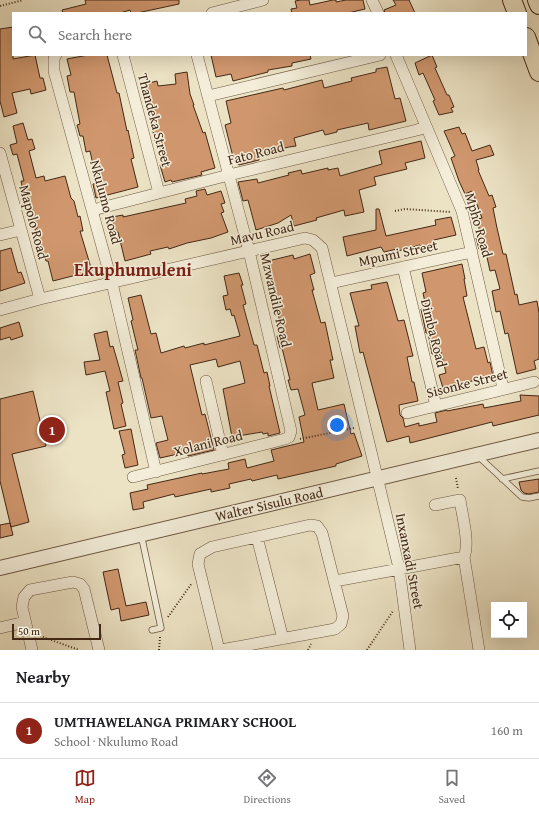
<!DOCTYPE html>
<meta charset="utf-8">
<style>
:root{--surface:#fff;--page:#f6f6f6;--text:#202124;--muted:#757577;--line:#e0e0e0;--accent:#8f2418}
body{margin:0;font-family:"Gentium Book Plus",serif;background:var(--page);color:var(--text)}
.controls{position:absolute;right:12px;bottom:12px;display:grid;overflow:hidden;border-radius:0px;box-shadow:0 4px 16px #0002}
.controls button{width:36px;height:36px;display:grid;place-items:center;padding:0;border:0;border-bottom:1px solid var(--line);background:var(--surface);color:var(--text);font:20px sans-serif}
.scale{position:absolute;left:12px;bottom:10px;width:89px;box-sizing:border-box;padding-left:4px;border:2px solid #432816;border-top:0;font-size:11px;line-height:14px;white-space:nowrap;color:#432816;-webkit-text-stroke:3px #f3edd9;paint-order:stroke}
.you{position:absolute;left:337px;top:425px;width:14px;height:14px;margin:-10px;border:3px solid #fff;border-radius:50%;background:#1a73e8;box-shadow:0 0 0 6px #1a73e833}
.badge{display:grid;place-items:center;width:26px;height:26px;border-radius:50%;background:var(--accent);color:#fff;font-size:13px;font-weight:700}
.pin{position:absolute;translate:-50% -50%;border:2px solid #fff;box-shadow:0 1px 4px #0006}
.list{margin:0;padding:0;list-style:none}
h2{display:flex;justify-content:space-between;align-items:center;height:52px;margin:0;padding:0 16px;font-size:17px}
h2 small{font-size:13px;font-weight:400;color:var(--muted)}
.list li{display:grid;grid-template-columns:26px 1fr auto;gap:12px;align-items:center;box-sizing:border-box;height:56px;padding:0 16px;border-top:1px solid var(--line)}
.list b{display:block;font-size:15px;white-space:nowrap}
.list p{margin:0;font-size:13px;white-space:nowrap;color:var(--muted)}
.list em{font-size:13px;font-style:normal;color:var(--muted)}
.icon{flex:none;width:22px;height:22px;fill:none;stroke:currentColor;stroke-width:2;stroke-linecap:round;stroke-linejoin:round}
.map{position:relative;flex:none;width:539px;height:650px;overflow:hidden}
.search{position:absolute;background:var(--surface);box-shadow:0 4px 16px #0002;left:12px;right:12px;top:12px;height:44px;display:flex;align-items:center;gap:10px;box-sizing:border-box;padding:0 14px;border-radius:0px;color:var(--muted);font-size:15px}
.sheet{height:108px;background:var(--surface)}
nav{display:flex;justify-content:space-around;align-items:center;box-sizing:border-box;height:56px;border-top:1px solid var(--line);background:var(--surface);font-size:11px;color:var(--muted)}
nav a{display:grid;justify-items:center;gap:2px}
nav .on{color:var(--accent)}
.map>svg:first-child{display:block}
.building{fill:#d0976e;stroke:#432816}
.lines{fill:none;stroke-linecap:round;stroke-linejoin:round}
.service-casing{stroke:#6d5742;stroke-width:7}
.minor-casing{stroke:#6d5742;stroke-width:12}
.tertiary-casing{stroke:#6d5742;stroke-width:16}
.primary-casing{stroke:#432816;stroke-width:20}
.path{stroke:#432816;stroke-width:2;stroke-dasharray:1 2;stroke-linecap:butt}
.service{stroke:#f3edd9;stroke-width:5.5}
.minor{stroke:#f3edd9;stroke-width:11}
.tertiary{stroke:#f3edd9;stroke-width:14}
.primary{stroke:#ece3c5;stroke-width:18}
.labels{text-anchor:middle;dominant-baseline:central;stroke-width:3;stroke-linejoin:round;paint-order:stroke}
.street-label{font-size:14px;fill:#432816;stroke:#f3edd9}
.district-label{font-size:18px;font-weight:bold;fill:#7a1f14;stroke:#f3edd9}
</style>
<div class="map">
<svg width="539" height="650" viewBox="0 0 539 650">
<rect width="100%" height="100%" fill="#ece3c5"/>
<filter id="stains"><feTurbulence type="fractalNoise" baseFrequency=".005" numOctaves="4"/><feColorMatrix values="0 0 0 0 .2 0 0 0 0 .09 0 0 0 0 .02 0 0 0 .5 -.17"/></filter>
<radialGradient id="worn" r=".72"><stop offset=".6" stop-color="#630" stop-opacity="0"/><stop offset="1" stop-color="#630" stop-opacity=".3"/></radialGradient>
<!-- building -->
<path class="building" d="M85 0H179V4L137 13H131L130 10 120 13H63L62 10 86 4Z
M301 0H309L310 5 333 0H336V2L346 0H363L365 9 348 13H292L291 9 297 8 295 1Z
M393 0H409L415 13H385L384 10 396 5Z
M13 27V59L35 55 40 78H43L46 90 31 94 30 89 12 93 17 113 4 117 0 101V29Z
M88 55H107L117 93H119L127 131 128 130 134 158 131 159 138 187 96 198 93 184 97 183 90 151 86 152 83 136H80L77 125 80 124 74 92H70L67 76 71 75 67 59Z
M211 55H310L311 59 292 63V66L268 70V72L233 81 231 74 216 77Z
M432 55 437 67 435 68 447 95H449L454 107 451 108 453 112 439 115 433 101 435 100 423 73 419 75 415 63Z
M387 67 395 99 400 98 406 121 369 130 368 123 337 130V132L325 135 323 130 294 138 296 146 289 147 258 155 259 160 239 165 234 161 225 125 231 123 226 101 283 88 284 90 322 80 324 88 352 81 351 78 376 72V69Z
M187 72 190 94 194 105H193L203 133 205 132 215 168 201 172 202 175 172 182 171 180 165 182 160 165 164 164 158 140 155 141 152 127 156 126 149 95H147L145 84 157 81 158 86 176 84 175 74Z
M23 123 28 140 32 139 35 149 29 151 36 178 44 176 45 181 65 176 71 198 74 201 78 217 80 216 83 231H80L92 271 53 281 48 261H46L40 240 38 241 35 229 37 228 29 200 25 201 21 181H24L17 154 13 155 10 145 17 143 13 126Z
M459 127 462 134 465 133 472 151 490 145 494 155 476 160 479 170H478L489 196 492 195 496 207 493 208 497 228 503 254H506L515 295 517 294 519 305 537 301 539 313V359L534 361 536 369 517 374 508 333 505 334 500 311 496 312 492 291 500 289 495 270 490 271 485 248 479 249 476 238 481 237 477 219 482 218 472 191 465 194 459 181 451 158 455 156 444 131Z
M421 141 425 158 405 163 407 169 374 177 376 185 359 190 364 212 345 216 344 210 316 218 317 220 294 226 291 215 278 223 256 230 248 200 243 201 238 182 257 179 258 183 289 175 288 173 301 170 302 174 328 168V170L338 168 340 176 382 164 379 151Z
M205 189 207 195 221 191 225 203 221 204 224 212 221 213 228 232 211 238 187 243 169 249 168 247 150 251 151 254 125 261 118 232 115 233 112 217 123 215V217L186 203 185 199 197 196 196 191Z
M376 209H379L386 236 436 225 435 220 451 217 456 235 434 240 436 248 421 252 420 245 398 251 397 249 384 252 381 247 347 256 343 237 376 230Z
M11 248 18 273 21 272 25 283 0 291V251Z
M310 254 315 273 310 275 314 290H312L321 323 325 322 333 360H330L334 378 312 383 318 410 344 404 351 434 354 433 362 456 336 464V466L278 479 277 475 252 481 251 479 229 484 230 488 211 492V489L175 497 174 494 143 502 144 508 133 510 130 493 148 489 147 485 202 473V474L229 469 228 463 245 459 247 468 274 461 271 450 304 442 299 417 305 415 298 389 291 390 288 380H290L282 348H280L277 336 283 334 278 314H280L275 295 272 296 269 284 274 283 268 261 293 255 294 259Z
M462 264 465 279H464L467 296 463 297 476 349 484 347 488 363 490 362 493 376 443 388 439 375 446 373 441 352 432 354 428 333H426L421 309 426 307 423 293 426 292 422 273Z
M239 273 243 285H241L246 304 243 305 254 345H257L264 373 267 372 270 386H269L280 433 268 436V433L263 434 262 432 232 437 223 389 245 383 240 361 218 367 216 359 190 365 202 415 205 414 214 450 188 456 187 452 160 458 156 443 168 440 162 416 151 418 142 378H141L135 350H138L131 321 133 320 128 298 141 295 151 334 156 333 161 353 184 346 185 348 204 343V345L240 336 234 315 232 316 230 309 226 310 223 296 228 295 224 276Z
M387 282 398 321 404 320 413 356 407 357 412 382H414L418 401 399 405 400 415 403 418 405 427 419 423V426L437 422 435 413 447 410V411L483 404 484 408 521 401 520 395 539 396V415L493 426 492 422 410 443 409 436 387 442 363 352 360 353 355 326H359L350 293 372 289 371 285Z
M19 322 23 336 11 340 10 337 0 340V328Z
M107 331 110 347 113 346 123 381 118 382 123 403 121 404 126 426 114 429 106 392 110 391 105 371 86 375 84 362 100 360 94 334Z
M33 391 46 446 12 454 29 522 11 527 0 481V399Z
M131 429 138 465 125 468 122 455 125 454 119 431Z
M539 479V492L529 494 524 493 521 490 519 482Z
M10 523 13 535 0 538V525Z
M118 569 126 606 146 602 149 615 121 621 119 608 111 610 103 572Z"/>
<g class="lines">
<!-- service casing -->
<g class="service-casing">
<path id="service" d="M478 456 522 497 529 498 539 496
M502 479 539 471
M141 534 161 628 152 630"/>
</g>
<!-- minor casing -->
<g class="minor-casing">
<path id="minor" d="M372 0 378 13
M212 13 263 0
M56 55 54 58V71L112 283 156 472
M123 55 159 193
M396 55 462 211 503 388
M208 96 380 55
M0 153 40 299
M93 210 229 175 417 130 426 127
M0 235 21 230
M403 267 436 406
M331 283 472 252
M0 310 40 299 305 238 313 240 322 248 399 568 410 650
M206 381 223 455
M407 413 534 382
M133 477 285 439 289 437 291 431 249 251 197 55
M435 505 460 500C462 515 470 543 464 557L479 650
M257 537 283 639
M335 581 464 557
M0 628 25 622
M32 650 22 607 24 597 30 590 73 582 80 584 84 589 99 650
M219 650 198 564 200 554 212 547 310 525 317 526 322 533 343 616 341 624 335 629 221 650"/>
</g>
<!-- tertiary casing -->
<g class="tertiary-casing">
<path id="tertiary" d="M0 568 539 440"/>
</g>
<!-- primary casing -->
<g class="primary-casing">
<path id="primary" d="M512 0 517 13
M537 0 539 5
M526 37 539 72"/>
</g>
<!-- path -->
<path class="path" d="M0 6 23 0
M395 211 405 209 451 212
M300 439 354 428
M456 478 458 489
M168 617 192 583
M40 636 79 650
M159 650 160 637
M308 650 311 644
M367 650 393 611"/>
<!-- service -->
<use href="#service" class="service"/>
<!-- minor -->
<use href="#minor" class="minor"/>
<!-- tertiary -->
<use href="#tertiary" class="tertiary"/>
<!-- primary -->
<use href="#primary" class="primary"/>
</g>
<g class="labels">
<!-- street labels -->
<g class="street-label">
<text transform="translate(155 120) rotate(75)">Thandeka Street</text>
<text transform="translate(256 153) rotate(-14)">Fato Road</text>
<text transform="translate(106 202) rotate(75)">Nkulumo Road</text>
<text transform="translate(34 222) rotate(75)">Mapolo Road</text>
<text transform="translate(479 225) rotate(74)">Mpho Road</text>
<text transform="translate(262 233) rotate(-13)">Mavu Road</text>
<text transform="translate(398 253) rotate(-12)">Mpumi Street</text>
<text transform="translate(276 300) rotate(77)">Mzwandile Road</text>
<text transform="translate(434 333) rotate(76)">Dimba Road</text>
<text transform="translate(467 383) rotate(-14)">Sisonke Street</text>
<text transform="translate(208 443) rotate(-14)">Xolani Road</text>
<text transform="translate(269 504) rotate(-13)">Walter Sisulu Road</text>
<text transform="translate(410 561) rotate(79)">Inxanxadi Street</text>
</g>
<!-- district labels -->
<g class="district-label">
<text x="133" y="269">Ekuphumuleni</text>
</g>
</g>
<rect width="100%" height="100%" filter="url(#stains)"/>
<rect width="100%" height="100%" fill="url(#worn)"/>
</svg>
<div class="controls">
<button><svg class="icon" aria-label="locate" viewBox="0 0 24 24"><circle cx="12" cy="12" r="6"/><path d="M12 2v4M12 18v4M2 12h4M18 12h4"/></svg></button>
</div>
<div class="scale">50 m</div>
<div class="you"></div>
<div class="pin badge" style="left:52px;top:430px">1</div>
<div class="search"><svg class="icon" aria-label="search" viewBox="0 0 24 24"><circle cx="10" cy="10" r="6"/><path d="M15 15l6 6"/></svg>Search here</div>
</div>
<section class="sheet">
<h2>Nearby<small></small></h2>
<ul class="list">
<li><span class="badge">1</span><div><b>UMTHAWELANGA PRIMARY SCHOOL</b><p>School · Nkulumo Road</p></div><em>160 m</em></li>
</ul>
</section>
<nav>
<a class="on"><svg class="icon" aria-label="map" viewBox="0 0 24 24"><path d="M3 6l6-2 6 2 6-2v14l-6 2-6-2-6 2zM9 4v14M15 6v14"/></svg>Map</a>
<a><svg class="icon" aria-label="directions" viewBox="0 0 24 24"><path d="M12 3l9 9-9 9-9-9zM9 14v-3h6M13 9l2 2-2 2"/></svg>Directions</a>
<a><svg class="icon" aria-label="saved" viewBox="0 0 24 24"><path d="M7 4h10v16l-5-4-5 4z"/></svg>Saved</a>
</nav>
